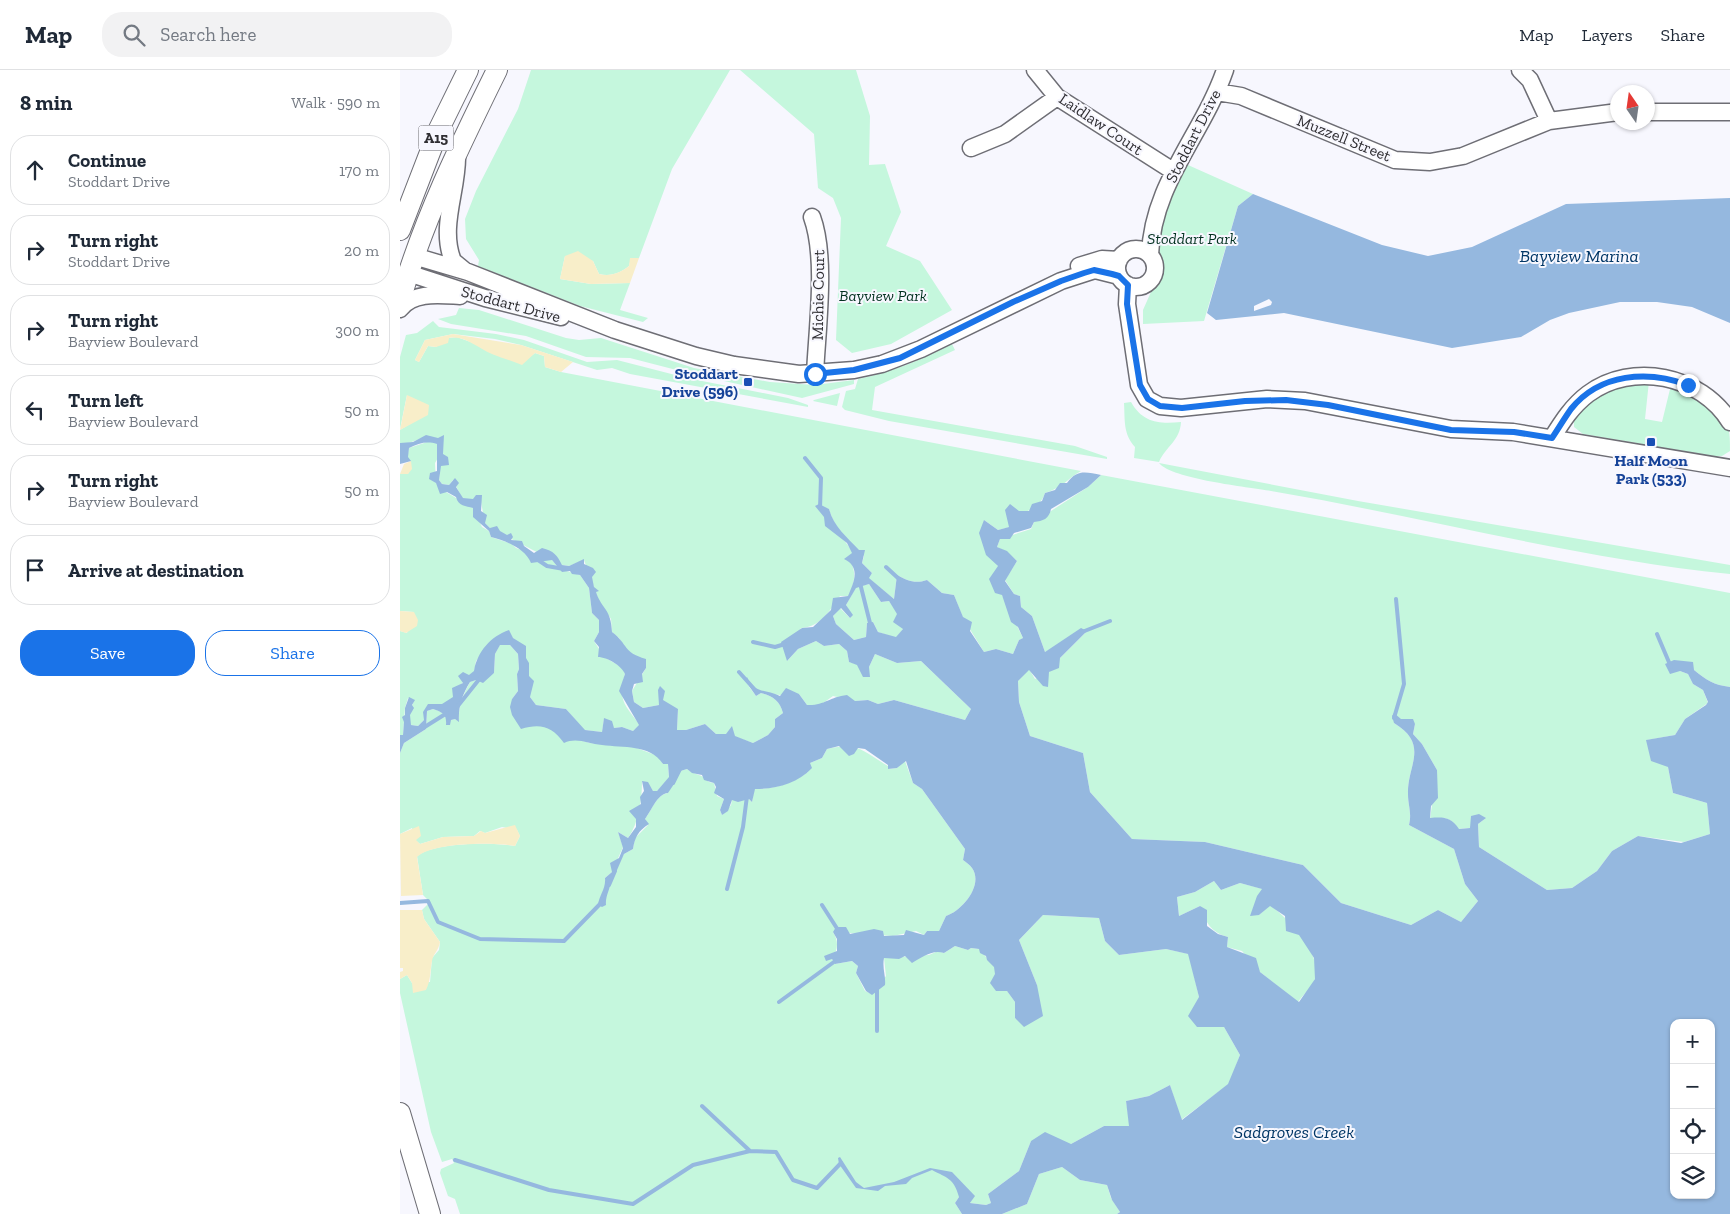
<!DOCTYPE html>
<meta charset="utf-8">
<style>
:root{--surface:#fff;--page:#f2f2f3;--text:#1f2937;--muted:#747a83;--line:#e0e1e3;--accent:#1a73e8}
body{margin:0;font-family:"Zilla Slab",serif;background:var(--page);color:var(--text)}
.controls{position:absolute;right:15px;bottom:15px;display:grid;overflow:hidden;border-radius:10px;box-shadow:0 1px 4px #0004}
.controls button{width:45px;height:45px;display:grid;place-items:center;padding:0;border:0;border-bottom:1px solid var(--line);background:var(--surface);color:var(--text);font:25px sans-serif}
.compass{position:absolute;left:1210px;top:15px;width:45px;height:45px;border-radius:50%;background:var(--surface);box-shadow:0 1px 4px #0004;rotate:347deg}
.stop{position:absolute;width:15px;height:15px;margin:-11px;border:4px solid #1a73e8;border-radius:50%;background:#fff}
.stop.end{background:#1a73e8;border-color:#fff;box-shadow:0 1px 5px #0008}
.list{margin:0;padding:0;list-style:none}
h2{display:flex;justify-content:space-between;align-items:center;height:65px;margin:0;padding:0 20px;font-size:21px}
h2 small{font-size:16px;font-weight:400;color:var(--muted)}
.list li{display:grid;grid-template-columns:32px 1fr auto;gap:15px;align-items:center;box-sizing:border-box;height:70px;margin:0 10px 10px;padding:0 10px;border:1px solid var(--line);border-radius:20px}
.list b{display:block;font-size:19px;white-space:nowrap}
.list p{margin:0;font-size:16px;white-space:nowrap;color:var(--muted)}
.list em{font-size:16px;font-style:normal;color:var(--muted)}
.actions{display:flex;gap:10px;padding:15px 20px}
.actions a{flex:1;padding:11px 0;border:1px solid var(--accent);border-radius:20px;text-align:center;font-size:18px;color:var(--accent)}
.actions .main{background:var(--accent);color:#fff}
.icon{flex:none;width:28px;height:28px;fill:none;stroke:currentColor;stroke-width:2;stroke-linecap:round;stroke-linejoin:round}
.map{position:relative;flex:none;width:1330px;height:1144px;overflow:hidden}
header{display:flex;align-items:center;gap:30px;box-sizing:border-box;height:70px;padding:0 25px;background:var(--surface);border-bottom:1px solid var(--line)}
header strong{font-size:24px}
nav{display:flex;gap:28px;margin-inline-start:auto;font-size:18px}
.search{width:350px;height:45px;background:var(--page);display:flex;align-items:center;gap:12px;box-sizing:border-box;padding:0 18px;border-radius:20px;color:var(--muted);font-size:19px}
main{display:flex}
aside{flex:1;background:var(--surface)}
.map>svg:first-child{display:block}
.green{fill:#c5f7dd}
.sand{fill:#f8eec9}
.water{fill:#95b8df;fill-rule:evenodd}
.pier{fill:#f7f7fe}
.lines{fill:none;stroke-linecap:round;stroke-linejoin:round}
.stream{stroke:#95b8df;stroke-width:4}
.minor-casing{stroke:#6e6e75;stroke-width:19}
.major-casing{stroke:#6e6e75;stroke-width:22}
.minor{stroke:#fff;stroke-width:16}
.major{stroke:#fff;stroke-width:20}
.route{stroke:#1a73e8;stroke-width:6}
.transit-dot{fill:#1a4fb4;stroke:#f7f7fe;stroke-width:2}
.labels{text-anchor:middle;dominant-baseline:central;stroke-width:4;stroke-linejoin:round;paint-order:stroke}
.shield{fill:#f7f7fe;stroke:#6b6a6f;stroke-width:1}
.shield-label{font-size:15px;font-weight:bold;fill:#2f2e32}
.street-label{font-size:16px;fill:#2f2e32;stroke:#f7f7fe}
.park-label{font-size:16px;font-style:italic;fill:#033220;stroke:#f7f7fe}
.transit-label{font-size:16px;font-weight:bold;fill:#164399;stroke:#f7f7fe;text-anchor:end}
.water-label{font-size:18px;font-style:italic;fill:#013666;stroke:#f7f7fe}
</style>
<header>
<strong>Map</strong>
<div class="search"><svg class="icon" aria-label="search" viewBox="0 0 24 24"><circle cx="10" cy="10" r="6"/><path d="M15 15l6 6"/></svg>Search here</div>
<nav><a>Map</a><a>Layers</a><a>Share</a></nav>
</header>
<main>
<aside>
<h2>8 min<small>Walk · 590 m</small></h2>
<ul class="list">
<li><svg class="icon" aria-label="ahead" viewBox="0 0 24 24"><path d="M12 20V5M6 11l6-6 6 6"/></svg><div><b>Continue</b><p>Stoddart Drive</p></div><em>170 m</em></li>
<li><svg class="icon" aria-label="right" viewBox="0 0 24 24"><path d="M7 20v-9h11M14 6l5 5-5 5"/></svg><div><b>Turn right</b><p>Stoddart Drive</p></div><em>20 m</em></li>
<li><svg class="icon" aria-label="right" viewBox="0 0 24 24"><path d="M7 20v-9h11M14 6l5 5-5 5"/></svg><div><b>Turn right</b><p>Bayview Boulevard</p></div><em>300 m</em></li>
<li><svg class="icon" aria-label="left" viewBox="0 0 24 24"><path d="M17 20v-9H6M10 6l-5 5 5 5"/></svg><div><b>Turn left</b><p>Bayview Boulevard</p></div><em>50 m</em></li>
<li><svg class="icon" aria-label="right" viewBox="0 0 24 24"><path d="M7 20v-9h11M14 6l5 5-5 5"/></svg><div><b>Turn right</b><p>Bayview Boulevard</p></div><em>50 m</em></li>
<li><svg class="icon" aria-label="arrive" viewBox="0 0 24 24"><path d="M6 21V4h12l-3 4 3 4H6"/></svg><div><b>Arrive at destination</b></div></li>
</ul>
<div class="actions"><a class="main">Save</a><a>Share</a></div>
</aside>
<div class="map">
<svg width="1330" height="1144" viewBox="0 0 1330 1144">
<rect width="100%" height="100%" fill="#f7f7fe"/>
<!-- green -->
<path class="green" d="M131 0H330L272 99 239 188H231L229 196C220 203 211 207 199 204L193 191 165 186 160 209 191 214 230 213 220 240 248 248 243 252 180 236 78 196 79 190 66 169 65 149 76 121 118 39Z
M340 0H456L470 46 469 95 485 94 501 142 486 176 520 191 552 240 491 274 452 283 436 270 441 148 433 128 418 118 414 64Z
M788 95 853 124 838 136 804 251 743 254V240L751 222 760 210 763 199 755 165 772 120Z
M59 238 79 240 166 268 179 270 201 268 294 298 370 312 415 315 454 310V314L402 328 292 304 230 288 186 287 126 266 51 254 38 249 56 245Z
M33 251 39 257 96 264 124 270 187 292 217 290 287 308 388 328 408 335V337L230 304 212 298 197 300 121 275 95 269 53 264 25 270 15 290 19 292 28 276 36 277 48 268 57 267 76 274 93 284 126 290 135 283 144 286 145 297 161 302 681 401C667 409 662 418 645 423 640 439 623 443 608 448L610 457 598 460 584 450 594 490 598 496 602 525 623 568 619 570 613 584 596 579 584 582 563 548 554 525 542 523 527 510C515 514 508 511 497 505L494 529 468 508 472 503 462 493 464 486C450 472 434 459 429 439L416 436C427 450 444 468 453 483L449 486C456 504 456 507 449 526H440C430 541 420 557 401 558L387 591 398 579 416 571 424 576 439 574 447 581 449 592 469 597 475 584 497 593 521 591 571 639 565 650 494 630 478 634 468 630 455 631 433 626 419 636 407 635 399 624C385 625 355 628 349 612L348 615 356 626 361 623C373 626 380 631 383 643L375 649V657L368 665 353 673 327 664H316L305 654 286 660H277L278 639 259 635 243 638 234 632 232 621 246 598 227 582 219 568 212 562 211 549 199 531 184 490 169 496 162 495 90 458 85 453 81 432 62 428 53 410 49 415 42 414 39 410 42 370C19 361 17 376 0 373V360L13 352 7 325 0 359V287L6 265 17 263Z
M552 274 555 280 475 317 472 340 675 376 707 387V389L489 351 445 340 442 337 446 321 455 319 458 309C492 302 521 290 552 274Z
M1249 311 1245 349 1262 352 1271 315C1291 324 1321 339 1329 362 1330 367 1330 375 1330 381L1322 386H1314L1183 364 1174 357V344L1209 318Z
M440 323 437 336 413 331 414 330Z
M731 332C743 353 759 354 781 352 780 371 766 376 759 392L734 388 735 377C723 364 725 350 724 333Z
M30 371 38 374 39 386 35 393 36 413 46 422 73 438 82 457 89 461 91 467 112 474 116 478 152 490 160 499 180 505 189 518 192 543 199 550V562L194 571 204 587 223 598 225 604C217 630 225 635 240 655L233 661 222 657 214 658 204 649 202 662 184 660 166 639 136 635 130 627 128 598 113 568 84 580 76 591 74 602 58 617 55 627 42 635H28L24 650 18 656 10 655 9 645 14 630 8 628 5 638 3 665H0V561L7 563 14 542 0 541V404H8L11 392 7 388 9 378Z
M759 393 958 431 1330 495V504C1175 488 1024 447 871 421 848 417 772 409 759 393Z
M701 405 1330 523V617C1314 615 1306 610 1294 600L1280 601 1288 604 1293 614 1303 620 1308 633 1285 649 1275 665 1247 670 1268 697 1273 723 1307 733 1310 764 1284 772 1238 766 1212 781 1197 801 1172 818 1147 820 1079 777 1078 754 1086 748 1070 758 1058 759C1051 747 1044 747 1030 749L1037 700 1022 674 1013 664 1015 654C1007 649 1002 649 994 653 1030 675 1007 695 1008 724 1008 736 1012 742 1009 755L1054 779 1065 814 1078 831 1061 852 1038 840 1011 855 941 833 903 795 805 772 732 769 690 722 683 683 630 666 619 632 618 611 629 599 635 609 649 602 660 588 687 561 645 582 632 546 621 537 620 526 614 524 605 510 617 491 607 482 597 477 600 469 631 459 634 452 688 417Z
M469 514 481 532 489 531 498 544 503 559 496 568 478 562 473 552 467 553 466 567 454 570 436 554 433 546 440 538 450 548 452 545 446 535 456 517Z
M100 574 110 575 118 584 119 599 117 604 118 621 112 629 134 655H145L158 664 190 673 234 677 258 686 263 694H268L269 708 257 721H253L247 712H242C242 728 239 753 228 768L218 762 223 777 212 802 205 808 206 815 202 824 206 835C204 818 216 798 224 784L233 779 235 768 248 755 245 749C252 740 256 725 268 723L276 702 287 699C294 705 301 703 309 712L314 713 317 726 324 729 320 740 322 745 331 735 332 730 349 729 352 732 354 719C375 719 391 714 408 702L410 693 422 688 427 679C459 671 463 682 488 696V699L497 698 505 691 513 713 522 719 565 779 563 790C566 792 570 795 572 798 584 815 562 841 546 846L539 861H527L524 865 516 861 493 866 433 862C439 872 438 879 432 889L435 894 452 891 458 896 456 903 465 921 472 924 486 906 484 888 529 885 538 881 544 883 555 876 568 880 571 878 579 879 595 897V904L615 932V948L619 951 637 915 619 870 643 845 699 848 705 871 719 885 766 879 789 884 799 927 797 957H824L840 985 829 1014 781 1050 770 1015 749 1026 726 1031 730 1056H704L671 1074 631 1071 619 1101 588 1124 591 1133 586 1135 570 1133 574 1126 559 1127 555 1133 562 1144H60L55 1129 48 1126 40 1103 41 1099 54 1093 52 1089 42 1092 31 1062 0 923V909L7 905 12 913 30 912 32 888 39 880 40 872 24 849 22 840 30 832 23 825 17 786C34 772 94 772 115 776L120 766 117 760 102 757 85 763 80 761 74 766 43 767 20 774 15 770 12 758 0 764V683L4 673 26 659 27 641 33 639C43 642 46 644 47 655L50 650 55 649 59 651C58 636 63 625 70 612L94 603 95 584Z
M814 811 821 820 840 813 863 819 859 845 870 835C888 848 924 886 915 909 912 917 903 925 898 932L860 902 842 881 827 877 828 867C810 862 806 852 800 836L779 846 777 827 795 822Z
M662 1097 680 1110 707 1115 711 1128 720 1142 717 1144H602L627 1134 639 1104Z"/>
<!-- sand -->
<path class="sand" d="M178 181 193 191 199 204C210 207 220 203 229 196L230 188H239L230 213 191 214 160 209 165 186Z
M53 264 121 275 173 292 161 302 145 297 144 286 135 283 122 295C112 291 102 288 92 284 77 278 65 265 49 268L48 273 36 277 28 276 19 292 15 290 25 270Z
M7 325 29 335 28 345 0 360Z
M11 391 12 399 8 404H0L4 394Z
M0 541 14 542 18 550 17 556 6 563 0 561Z
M115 755 120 766 115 776C94 772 33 772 17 787L23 825 1 826 0 764 19 756 21 766 16 770 20 774 43 767 74 766 81 761 85 763Z
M0 840H22L24 849 40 872C39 880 33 884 32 891 30 901 31 910 26 920L13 923 12 913 7 905 0 909V902L3 901V898H0Z"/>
<!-- water -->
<path class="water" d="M853 124 982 175 1028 186 1072 177 1166 134 1330 128V253L1292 237 1257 232H1220L1169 243 1150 250 1121 267 1052 278 884 243 816 250 807 243 838 136Z
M26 365 38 368 44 365 43 384 48 387 49 395 41 396 39 410 42 414 49 415 55 408 59 413 56 417 63 428 73 429 76 425H82L81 441 87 445 85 453 90 458 97 456 100 461 107 465 111 463 113 467 111 470 122 471 124 476 134 483 142 478C154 481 157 485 162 495L169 496 184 489V494L193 498 196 502 192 507 194 517 199 521 196 522C202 540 211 538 212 562 229 575 222 582 246 589V598L242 604 243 612 234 614 232 621 234 632 243 638 259 635 258 620 260 616 265 621 263 630 278 639 277 660H286L305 654 316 664H326L332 656 335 666 353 673 368 665 375 657V649L383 643C380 631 373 626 361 623L356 626 345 610 347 607C354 624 366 619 380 626L386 618 399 624 407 635C424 636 429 627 447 625L455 631 468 630 478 634 494 630 565 650 571 639 521 591 497 593 475 584 469 597 470 607H463L457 595 449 592 447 581 439 574 424 576 416 571 398 579 387 591 381 572 402 558 413 557 431 540 433 528 448 526C454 512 461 497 444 489L452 483 447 473 425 456 424 447 415 436 419 434 429 439C434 457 447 467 459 480H465L462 493 472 503 469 508 494 529 497 505C508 511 515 514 527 510L542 523 554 525 563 547 572 552 570 561 584 582 596 579 613 584 619 570 623 568 618 557 611 552 602 525 595 523 589 509 598 496 586 485 579 463 584 450 598 460 609 457 605 440 610 434 619 441H629L632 434 642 431 645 423 655 420 660 413H667C677 399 686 402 701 405L688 417 651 439C649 449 643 451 634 452L631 458 614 463 610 469H600L597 477 607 481 617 491 605 511 614 524 620 526 621 537 632 546 645 582 681 558 687 561 660 588 659 598 649 602 648 617 643 616 629 600 618 611 619 632 630 666 683 683 690 722 732 769 805 772 903 795 941 833 1011 855 1038 840 1061 852 1078 831 1065 814 1054 779 1009 755C1012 742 1008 736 1008 724 1007 695 1030 675 994 653L992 646 994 643 1001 649H1013L1015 654 1013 664 1022 674 1037 700 1038 728 1031 736 1030 748C1044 747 1051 747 1059 759L1070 758 1071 746 1079 744 1086 748 1078 754 1079 777 1147 820 1172 818 1197 801 1212 781 1238 766 1281 773 1310 764 1307 733 1273 723 1268 697 1251 691 1246 670 1275 665 1285 649 1306 635 1308 632 1303 620 1293 614 1288 604 1280 601 1270 604 1265 594 1274 590 1293 592 1294 600C1306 610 1314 615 1330 617V1144H717L720 1142 712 1130 707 1115 680 1110 662 1097 639 1104 627 1134 602 1144H562L555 1133 559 1127C554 1108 547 1108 532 1100L512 1108 506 1114 485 1116 478 1121 456 1118 439 1094 438 1088 440 1087 456 1112 464 1118 494 1112 530 1098 552 1102 575 1126 570 1133 586 1135 591 1133 588 1124 619 1101 631 1071 645 1062 671 1074 704 1056H729L726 1031 749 1026 770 1015 782 1050 828 1014 840 985 824 957H797L788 946 799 927 788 884 766 879 719 885 705 871 699 848 643 845 619 870 637 915 643 946 624 957 615 948V932L607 921H596L590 913 595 904 594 897 587 890 586 886 580 883 579 879 571 878 568 880 555 876 544 883C532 879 521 888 512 893L505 886 499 889 484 888C482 898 486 906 485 915L472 925 466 921 456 903 458 896 452 891 435 894 432 889 426 891 424 886 437 881V869L433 862 436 857H446L450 864 474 859 483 861 484 866 504 865 506 860 524 865 527 861H539L546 846C562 841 584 815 572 798 570 795 566 792 563 790L565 779 522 719 513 713 506 691 497 698 488 699V695L465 679 458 678 454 684 449 686 439 676 427 679 422 688 410 693 412 698C397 714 376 719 355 719L352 732 349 729 338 732 332 730 328 741 322 745 320 740 324 729 314 723 316 717 314 713 304 710 302 705 292 703 287 699 277 702 276 711 268 723C257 724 252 740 245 749L249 754C238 761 235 767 233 779L224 784 217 800 210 809C212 817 205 825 206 835L202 837 198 835C199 825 206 819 205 808L212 802 210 793 219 788 223 778 218 762 228 768 236 757V749L229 741 241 734 240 727 244 721 242 711 248 712 253 721H257L269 707 268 694H263C250 674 223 678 202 675 188 674 177 667 164 673 152 656 140 653 121 659L112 645 110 637 112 629 118 621 117 604 119 599 118 584 110 575H100L95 584 94 603 83 613 76 610 70 612C62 625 58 637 59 652L55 649 51 650 50 655H46C47 644 42 642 33 639L27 641 26 659 4 673 0 683V665H3L4 652 2 647 5 645V638L9 627 15 630 12 635 14 638 10 645 11 655 18 656 24 650 23 642 28 634H42L53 627 52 618 63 613 58 606 63 602 69 605 74 601C77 582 91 566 109 560L113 568 126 576V588L129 593V606L134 611 130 627 136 635 166 639 185 660 202 662 204 648 212 651 214 658 222 657 233 661 239 655 219 621 225 604C222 596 207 587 198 587L199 577 194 571 199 562V550L192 543 189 518 180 505 172 504 170 501 162 502 152 490 131 493C125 478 106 471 91 467L89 461 73 447V438C66 436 58 436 56 427L47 422 40 424 36 413 29 409 30 403 37 401V374C27 371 19 373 9 378L8 387 11 391 0 394V373L13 372ZM469 514 481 532 489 531 497 544 493 552 503 559 496 567 478 562 473 552 467 553 466 567 454 570 436 554 433 546 441 538 450 548 453 545 446 535 456 518ZM814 811 821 820 840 813 862 819 857 826 850 846 859 845 870 836 885 846 886 861 899 865 914 888 915 909 899 932 860 902 856 888 827 877 828 867 818 864 807 856V840L800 836 779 846 777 827 795 822ZM1274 953H1311V1125H1274Z"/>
<!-- pier -->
<path class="pier" d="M869 229 872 232 871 235 854 241V236Z"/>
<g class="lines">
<!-- stream -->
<path class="stream" d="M405 388 421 408 420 438
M138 490 147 496 164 499
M486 497 499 509
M460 513 471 557
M682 562 710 551
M1257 564 1271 597
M353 572 375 577 385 574
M339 602 356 621
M57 637 81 607
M994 648 1004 614 996 529
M23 658 47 643
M273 713 280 699
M209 815 215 801
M327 819 343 757 347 726
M0 833 28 831 38 852 80 869 164 871 201 833
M422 835 438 860
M379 932 438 889
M477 961V916
M302 1036 350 1081
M55 1090 149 1120 233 1134 293 1095 350 1081 376 1082 393 1110 417 1118 441 1093"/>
<!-- minor casing -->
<g class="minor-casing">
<path id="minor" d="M635 0 657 27 773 101
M1120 0 1130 10 1149 51
M817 22 841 26 995 90 1030 92 1063 86 1149 51 1218 42
M1248 42H1330
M571 78 605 64 657 27
M57 85C58 120 39 157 53 191L64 200
M412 147C427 188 417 259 415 304
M717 198a19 19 0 1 1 38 0a19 19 0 1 1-38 0Z
M750 185C752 114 803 64 825 0
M14 186 68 202 215 260 296 286 334 295 399 304 454 300 482 294 521 279 661 211 695 200 719 206
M679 196 702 189 719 190
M8 203 85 228 161 247
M728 215 727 234 739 315 747 329 760 336 781 338 867 329 905 331 1051 359 1113 362 1330 398
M0 239C13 221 41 225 60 226
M1152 368C1162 352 1172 336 1188 324 1232 291 1301 305 1330 352"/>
</g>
<!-- major casing -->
<g class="major-casing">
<path id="major" d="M0 160 39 59 68 0
M0 231C23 150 60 75 97 0
M0 1043 30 1144"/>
</g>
<!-- minor -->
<use href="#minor" class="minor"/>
<!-- major -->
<use href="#major" class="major"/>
</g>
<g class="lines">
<!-- route -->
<path class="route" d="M415 304 454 300 500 288 613 232 661 211 684 203 694 200 712 204 719 206 728 215 727 234 740 315 748 329 760 336 782 338 845 331 886 330 928 335 1051 360 1114 362 1152 368C1158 359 1164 349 1171 339 1200 303 1248 300 1288 315"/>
</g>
<!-- markers -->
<g class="transit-dot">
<rect x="343" y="307" width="10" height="10" rx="2.5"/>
<rect x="1246" y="367" width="10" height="10" rx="2.5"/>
</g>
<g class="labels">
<!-- shield labels -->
<rect class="shield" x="18.5" y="55.5" width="35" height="25" rx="4"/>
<g class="shield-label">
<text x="36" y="68">A15</text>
</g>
<!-- street labels -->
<g class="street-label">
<text transform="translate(701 54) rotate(34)">Laidlaw Court</text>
<text transform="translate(793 66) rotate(-63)">Stoddart Drive</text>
<text transform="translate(944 68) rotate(22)">Muzzell Street</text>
<text transform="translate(418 225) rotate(-89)">Michie Court</text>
<text transform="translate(111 234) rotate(15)">Stoddart Drive</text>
</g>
<!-- park labels -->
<g class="park-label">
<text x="792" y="168">Stoddart Park</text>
<text x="483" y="225">Bayview Park</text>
</g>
<!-- transit labels -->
<g class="transit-label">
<text x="338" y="303">Stoddart<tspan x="338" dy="18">Drive (596)</tspan></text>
<text x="1251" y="390" text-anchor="middle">Half Moon<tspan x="1251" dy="18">Park (533)</tspan></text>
</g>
<!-- water labels -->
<g class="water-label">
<text x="1179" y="186">Bayview Marina</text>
<text x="894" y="1062">Sadgroves Creek</text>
</g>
</g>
</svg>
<div class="controls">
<button>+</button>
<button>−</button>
<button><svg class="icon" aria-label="locate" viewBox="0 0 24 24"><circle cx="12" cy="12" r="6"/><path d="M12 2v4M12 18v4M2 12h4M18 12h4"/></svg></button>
<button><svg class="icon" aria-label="layers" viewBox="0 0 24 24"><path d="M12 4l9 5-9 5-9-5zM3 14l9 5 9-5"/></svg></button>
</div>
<svg class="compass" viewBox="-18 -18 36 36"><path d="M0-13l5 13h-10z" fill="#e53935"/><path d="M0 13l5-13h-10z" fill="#747a83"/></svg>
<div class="stop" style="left:415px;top:304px"></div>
<div class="stop end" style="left:1288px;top:315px"></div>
</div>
</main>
